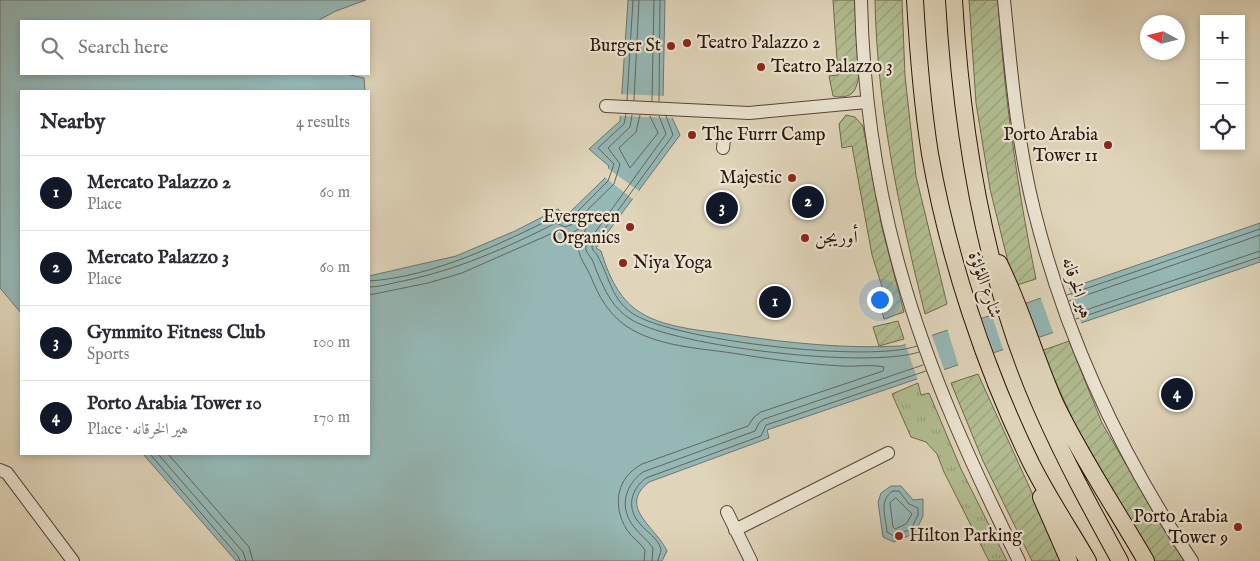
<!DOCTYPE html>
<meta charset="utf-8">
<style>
:root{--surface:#fff;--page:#f7f7f7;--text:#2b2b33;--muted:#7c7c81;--line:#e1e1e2;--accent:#111827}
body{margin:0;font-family:"IM FELL English",Amiri,serif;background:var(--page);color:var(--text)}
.controls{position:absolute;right:15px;top:15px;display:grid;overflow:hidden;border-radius:0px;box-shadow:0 2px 8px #0003}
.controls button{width:45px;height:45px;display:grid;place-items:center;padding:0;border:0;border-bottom:1px solid var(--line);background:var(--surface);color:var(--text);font:25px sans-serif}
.compass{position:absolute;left:1140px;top:15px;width:45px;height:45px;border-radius:50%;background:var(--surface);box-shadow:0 2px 8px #0003;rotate:277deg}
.you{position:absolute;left:879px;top:299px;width:18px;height:18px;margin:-12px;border:4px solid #fff;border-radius:50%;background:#1a73e8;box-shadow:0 0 0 8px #1a73e833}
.badge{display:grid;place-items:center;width:32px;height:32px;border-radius:50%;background:var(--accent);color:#fff;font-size:16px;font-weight:700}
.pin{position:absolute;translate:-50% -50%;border:2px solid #fff;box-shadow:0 1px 5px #0006}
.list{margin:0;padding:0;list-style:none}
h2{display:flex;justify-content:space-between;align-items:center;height:65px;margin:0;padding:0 20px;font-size:21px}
h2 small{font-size:16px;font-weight:400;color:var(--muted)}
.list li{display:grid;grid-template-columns:32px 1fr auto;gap:15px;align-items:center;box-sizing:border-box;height:75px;padding:0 20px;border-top:1px solid var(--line)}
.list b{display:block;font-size:19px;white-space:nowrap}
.list p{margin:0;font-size:16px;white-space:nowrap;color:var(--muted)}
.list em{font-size:16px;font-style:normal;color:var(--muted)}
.icon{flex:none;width:28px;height:28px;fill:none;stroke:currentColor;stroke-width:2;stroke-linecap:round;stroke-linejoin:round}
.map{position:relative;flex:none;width:1260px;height:561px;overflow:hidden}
.search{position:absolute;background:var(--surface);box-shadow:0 2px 8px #0003;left:20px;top:20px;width:350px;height:55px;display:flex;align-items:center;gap:12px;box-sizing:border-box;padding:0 18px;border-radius:0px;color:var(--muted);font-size:19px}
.panel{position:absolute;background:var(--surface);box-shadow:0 2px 8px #0003;left:20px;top:90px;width:350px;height:365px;border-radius:0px}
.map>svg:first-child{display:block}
.grass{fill:url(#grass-tufts);stroke:#6e684d}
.garden{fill:url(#garden-furrows);stroke:#6e684d}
.water{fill:#95b8b6;stroke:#6b7671}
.pier{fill:#e0d5ba}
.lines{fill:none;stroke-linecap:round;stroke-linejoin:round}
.shore{stroke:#606660;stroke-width:1}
.minor-casing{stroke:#584435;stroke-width:14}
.major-casing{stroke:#2b1409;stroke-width:18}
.minor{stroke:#ebe4d2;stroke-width:12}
.major{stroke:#e0d5ba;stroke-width:16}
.poi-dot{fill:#8f2418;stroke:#ebe4d2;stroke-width:2}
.labels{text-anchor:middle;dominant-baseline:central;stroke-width:4.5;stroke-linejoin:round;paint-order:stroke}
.poi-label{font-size:18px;fill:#2b1409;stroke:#ebe4d2;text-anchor:start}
.street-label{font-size:18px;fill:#2b1409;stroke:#ebe4d2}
</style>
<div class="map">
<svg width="1260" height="561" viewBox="0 0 1260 561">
<defs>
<pattern id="grass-tufts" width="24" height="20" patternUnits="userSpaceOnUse" patternTransform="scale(1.25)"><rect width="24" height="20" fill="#b1bd91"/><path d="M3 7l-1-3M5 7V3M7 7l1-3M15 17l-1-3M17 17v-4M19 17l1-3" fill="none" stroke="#98a27c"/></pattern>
<pattern id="garden-furrows" width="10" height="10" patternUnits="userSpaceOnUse" patternTransform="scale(1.25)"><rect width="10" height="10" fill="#b1bd91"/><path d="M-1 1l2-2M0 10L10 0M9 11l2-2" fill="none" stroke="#98a27c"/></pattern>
</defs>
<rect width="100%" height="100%" fill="#e0d5ba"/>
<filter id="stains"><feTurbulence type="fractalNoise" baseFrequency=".004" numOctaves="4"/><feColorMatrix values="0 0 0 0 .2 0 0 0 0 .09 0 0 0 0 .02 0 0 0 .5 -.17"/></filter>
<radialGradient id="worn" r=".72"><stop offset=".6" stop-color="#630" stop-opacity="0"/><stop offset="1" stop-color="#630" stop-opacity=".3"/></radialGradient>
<!-- grass -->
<path class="grass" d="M918 383 921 395 929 393 961 469 1007 561H989L944 472 937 454 926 442 911 437 892 394Z"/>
<!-- garden -->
<path class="garden" d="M833 0H858C858 22 864 68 856 87 853 97 842 98 833 96L829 76 838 75Z
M875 0H902L905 76 916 176 947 304 925 314C899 210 877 107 875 0Z
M969 0H998C1004 94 1017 187 1036 279L1014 286 990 189 976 103Z
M846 115 855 117 863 126 882 228 904 312 884 319 878 296 884 293 872 255 852 146 842 148 839 124Z
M898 321 904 339 879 346 873 327Z
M1069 341 1102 423 1161 525 1184 561H1154L1076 426 1041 351Z
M978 374 1063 561H1032L983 461 951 383Z"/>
<!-- water -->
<path class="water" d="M0 0H366L336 11 317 21H21V74H346L364 78 365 91H21V313L0 288Z
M628 0H665L663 98 680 135 596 248 601 251C608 273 616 294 635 309 662 329 703 330 734 335 790 343 845 349 901 346L1260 223V262L767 430 769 438 649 482C617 507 656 527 667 551L662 561H236L143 454H369V276L456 256 515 231 558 209 566 216 605 178 609 166 589 149 620 121Z
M891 486H901L913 500 923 499V516L915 533 894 542 883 537 878 502 881 493Z"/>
<!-- pier -->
<path class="pier" d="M620 94 665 96 675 118 618 116Z
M606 167 639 191 633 199 603 176Z
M1068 286 1082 325 1054 335 1040 296Z
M1025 301 1039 340 1004 352 991 313Z
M981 316 995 355 959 367 947 328Z
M931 333 945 372 918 381 905 343Z"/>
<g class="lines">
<!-- shore -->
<path class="shore" d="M627 100 633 0
M634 100 639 0
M652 101 654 0
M659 101 660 0
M640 115 636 132 619 148 630 168 658 133 650 116
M659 116 666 134 586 245C585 252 588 253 591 258 594 262 595 268 597 272 605 291 613 309 632 320 677 347 869 369 919 352
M666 116 673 135 592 246C592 251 595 251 597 255 610 277 611 301 635 315 680 341 869 363 917 346
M369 281C433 277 500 244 557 216L564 220 570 219 608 181 614 164 598 148 624 124 626 114
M369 287C380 287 392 283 403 281 457 270 506 248 556 223L565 227 573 224 614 184 620 164 608 148 630 127 632 115
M369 295 428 283 462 273 555 232 570 234 584 226 586 229C571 251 582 257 591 277 599 297 608 313 626 326 656 346 697 348 732 353 768 359 806 364 842 366 856 367 871 364 884 367L883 371 761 412 754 417 748 426 642 464C616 478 612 506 627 530 632 538 640 542 645 550L644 561
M1067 295 1260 229
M1069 301 1260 235
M1074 314 1260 251
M1076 319 1260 257
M150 454 238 556 240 561
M158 454 243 552 246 561
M168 454 249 547 253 561
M893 491H899L909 504 918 508V515L911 529 894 536 887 532C886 517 878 500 893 491Z
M896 498 912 514 906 524 895 529 893 527 890 503Z
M652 561 653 548C648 540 640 535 634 527 619 508 624 486 643 472L755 431 759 423 764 419 923 365
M658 561C658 557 661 553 661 550 659 539 647 532 641 525 626 509 630 490 646 478L761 436 766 425 926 371"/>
<!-- minor casing -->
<g class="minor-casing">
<path id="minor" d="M861 0C863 92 876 185 901 273 929 373 973 468 1019 561
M1004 0C1011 70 1017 142 1034 210 1066 338 1119 452 1192 561
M606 106 749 113 867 102
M723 148 724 139
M0 470 7 473 73 561
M727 512 751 561
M735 530 888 453"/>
</g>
<!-- major casing -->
<g class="major-casing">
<path id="major" d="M915 0C918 52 922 103 930 154 948 257 985 369 1031 463 1048 497 1069 528 1088 561
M954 0C962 138 985 278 1041 406 1064 459 1092 510 1120 561
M999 263C1022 309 1035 358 1056 405 1082 459 1116 509 1146 561
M1041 497 1069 561"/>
</g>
<!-- minor -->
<use href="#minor" class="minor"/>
<!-- major -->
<use href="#major" class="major"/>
</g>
<!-- markers -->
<g class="poi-dot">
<circle cx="687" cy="43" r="5"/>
<circle cx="671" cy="46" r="5"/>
<circle cx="761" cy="67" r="5"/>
<circle cx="692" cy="135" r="5"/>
<circle cx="1108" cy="145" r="5"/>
<circle cx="792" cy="178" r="5"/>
<circle cx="630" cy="227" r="5"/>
<circle cx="805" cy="238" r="5"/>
<circle cx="623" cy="263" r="5"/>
<circle cx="1238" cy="527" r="5"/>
<circle cx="899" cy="536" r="5"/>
</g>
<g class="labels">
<!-- poi labels -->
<g class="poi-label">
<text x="697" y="43">Teatro Palazzo 2</text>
<text x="661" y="46" text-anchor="end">Burger St</text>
<text x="771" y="67">Teatro Palazzo 3</text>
<text x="702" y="135">The Furrr Camp</text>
<text x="1098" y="135" text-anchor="end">Porto Arabia<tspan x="1098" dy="21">Tower 11</tspan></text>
<text x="782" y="178" text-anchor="end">Majestic</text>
<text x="620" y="217" text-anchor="end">Evergreen<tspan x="620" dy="21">Organics</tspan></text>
<text x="815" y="238">أوريجن</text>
<text x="633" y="263">Niya Yoga</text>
<text x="1228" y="517" text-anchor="end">Porto Arabia<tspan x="1228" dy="21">Tower 9</tspan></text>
<text x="909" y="536">Hilton Parking</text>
</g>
<!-- street labels -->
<g class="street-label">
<text transform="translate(984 285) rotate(71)">شارع اللؤلؤة</text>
<text transform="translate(1076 288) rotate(72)">هير الخرقانه</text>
</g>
</g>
<rect width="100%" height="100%" filter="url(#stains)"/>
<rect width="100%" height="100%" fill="url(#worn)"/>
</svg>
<div class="controls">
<button>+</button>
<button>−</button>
<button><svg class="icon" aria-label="locate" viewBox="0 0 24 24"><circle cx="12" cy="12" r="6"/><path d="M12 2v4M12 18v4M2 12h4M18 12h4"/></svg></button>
</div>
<svg class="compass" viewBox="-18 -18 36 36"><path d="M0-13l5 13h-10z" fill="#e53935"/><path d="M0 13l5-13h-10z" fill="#7c7c81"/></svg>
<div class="you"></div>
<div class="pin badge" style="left:775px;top:302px">1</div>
<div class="pin badge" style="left:808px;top:202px">2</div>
<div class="pin badge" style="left:722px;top:208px">3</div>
<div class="pin badge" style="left:1177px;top:394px">4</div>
<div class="search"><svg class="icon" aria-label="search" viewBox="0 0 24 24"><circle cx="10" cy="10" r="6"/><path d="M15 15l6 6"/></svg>Search here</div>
<section class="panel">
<h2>Nearby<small>4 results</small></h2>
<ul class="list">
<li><span class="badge">1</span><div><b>Mercato Palazzo 2</b><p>Place</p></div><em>60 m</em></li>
<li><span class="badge">2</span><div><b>Mercato Palazzo 3</b><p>Place</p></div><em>60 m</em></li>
<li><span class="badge">3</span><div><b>Gymmito Fitness Club</b><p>Sports</p></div><em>100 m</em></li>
<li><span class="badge">4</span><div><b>Porto Arabia Tower 10</b><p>Place · هير الخرقانه</p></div><em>170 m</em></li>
</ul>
</section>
</div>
